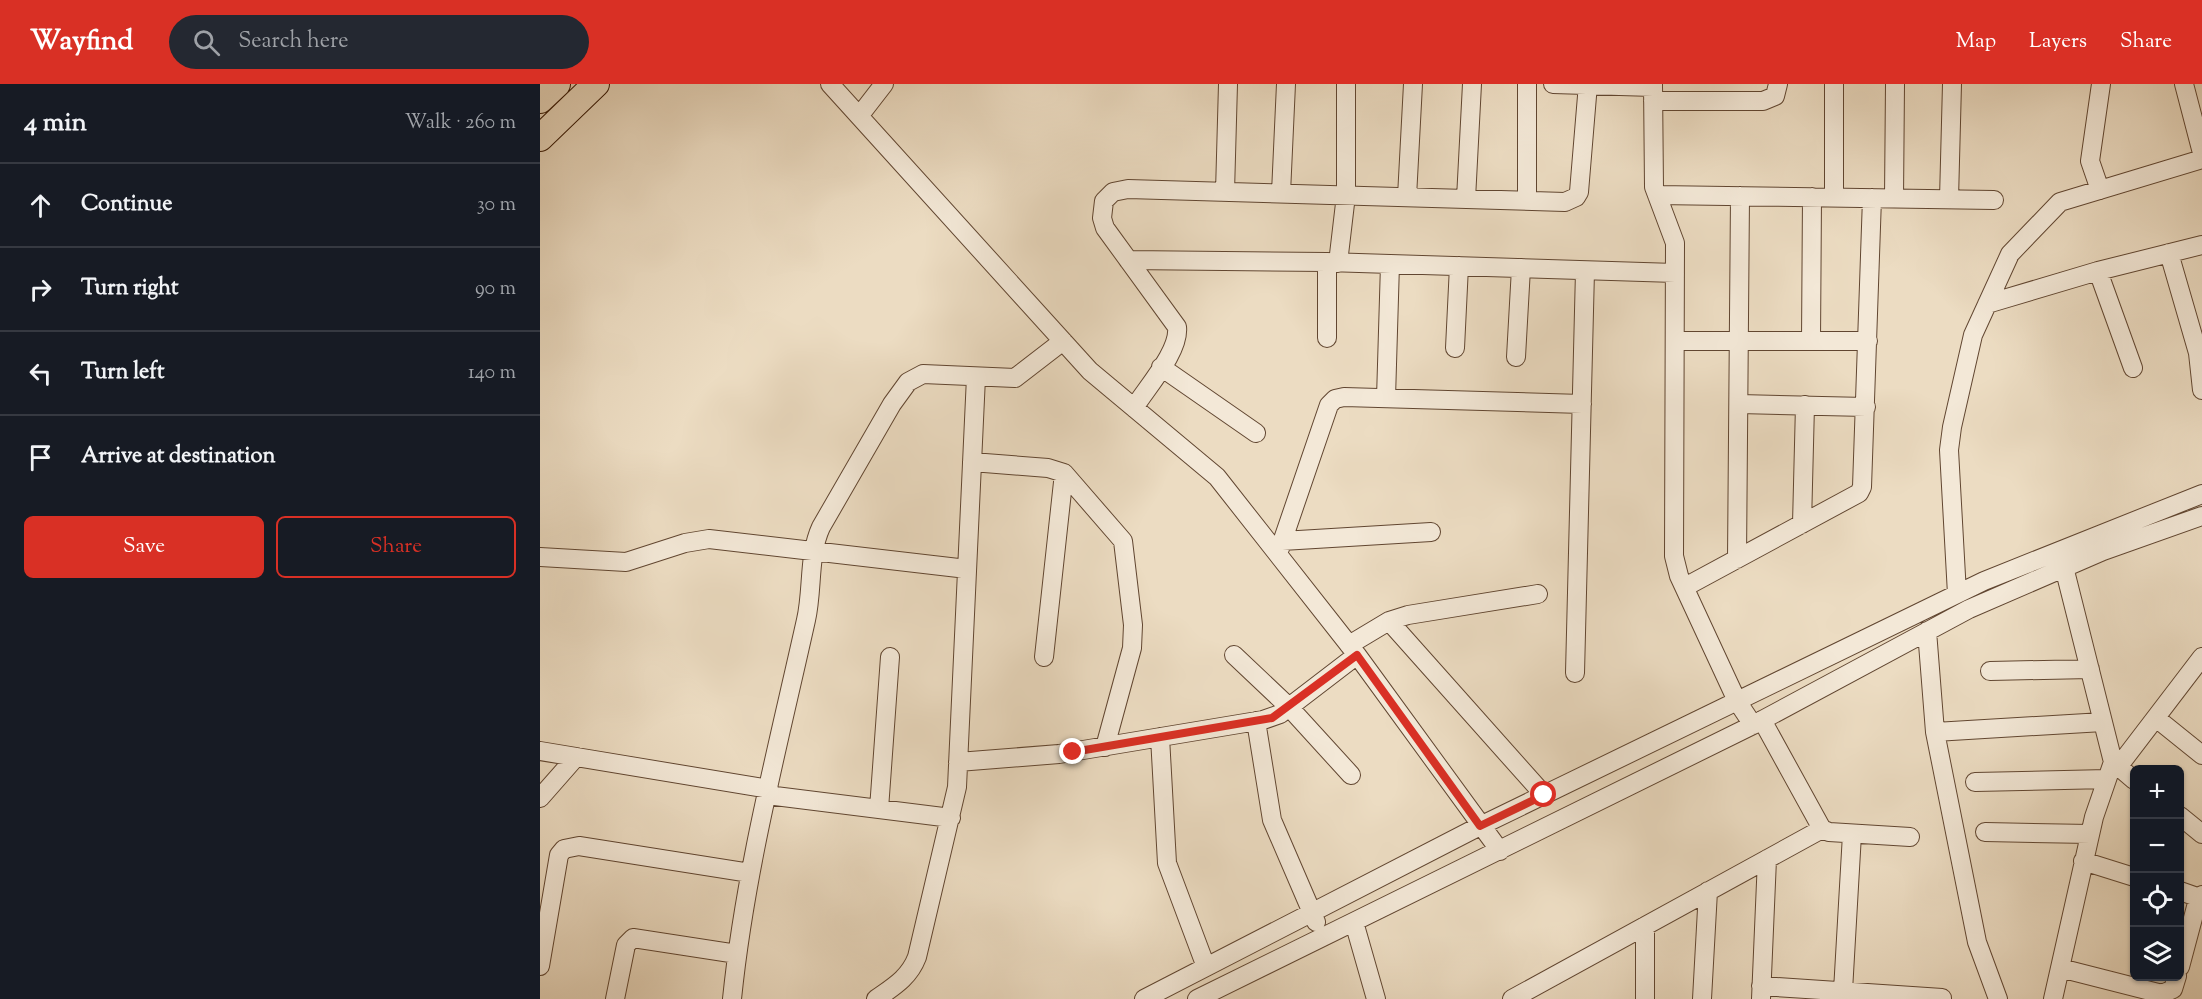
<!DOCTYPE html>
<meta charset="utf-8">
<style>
:root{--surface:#171b24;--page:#242831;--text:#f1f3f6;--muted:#9ea1a6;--line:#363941;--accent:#d93025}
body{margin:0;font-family:"Sorts Mill Goudy",serif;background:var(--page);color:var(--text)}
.controls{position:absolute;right:18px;bottom:18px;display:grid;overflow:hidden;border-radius:9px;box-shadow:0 2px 4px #0004}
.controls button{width:54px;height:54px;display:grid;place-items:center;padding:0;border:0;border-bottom:2px solid var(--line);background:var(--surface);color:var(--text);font:30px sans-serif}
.stop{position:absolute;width:18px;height:18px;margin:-14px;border:4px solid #d93025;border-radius:50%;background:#fff}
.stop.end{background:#d93025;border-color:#fff;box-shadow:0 2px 6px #0008}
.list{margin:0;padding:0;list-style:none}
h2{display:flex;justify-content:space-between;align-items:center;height:78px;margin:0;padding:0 24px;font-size:26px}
h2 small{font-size:20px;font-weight:400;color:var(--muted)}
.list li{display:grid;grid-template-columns:39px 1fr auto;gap:18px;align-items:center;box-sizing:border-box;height:84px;padding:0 24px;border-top:2px solid var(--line)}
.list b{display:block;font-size:22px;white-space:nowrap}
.list em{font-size:20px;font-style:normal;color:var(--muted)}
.actions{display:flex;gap:12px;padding:18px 24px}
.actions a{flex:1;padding:14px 0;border:2px solid var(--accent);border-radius:9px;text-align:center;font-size:21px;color:var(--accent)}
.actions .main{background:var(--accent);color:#fff}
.icon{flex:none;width:33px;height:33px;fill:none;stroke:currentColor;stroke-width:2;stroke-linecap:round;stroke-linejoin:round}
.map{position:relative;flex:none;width:1662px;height:915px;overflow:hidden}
header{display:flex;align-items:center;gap:36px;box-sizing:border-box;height:84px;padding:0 30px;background:var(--accent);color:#fff}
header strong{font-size:28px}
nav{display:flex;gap:33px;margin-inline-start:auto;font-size:21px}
.search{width:420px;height:54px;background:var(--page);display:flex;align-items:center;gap:15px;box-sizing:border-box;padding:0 21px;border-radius:33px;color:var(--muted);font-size:22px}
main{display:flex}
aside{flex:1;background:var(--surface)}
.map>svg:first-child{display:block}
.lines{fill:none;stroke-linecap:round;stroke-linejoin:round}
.minor-casing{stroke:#614631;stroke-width:20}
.highway-casing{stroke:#331401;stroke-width:28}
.minor{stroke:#f3e8d7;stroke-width:18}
.highway{stroke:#ecdcc2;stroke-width:26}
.route{stroke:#d93025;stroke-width:8}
</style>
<header>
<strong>Wayfind</strong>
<div class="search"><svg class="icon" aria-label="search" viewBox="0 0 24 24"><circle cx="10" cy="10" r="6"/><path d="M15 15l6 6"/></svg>Search here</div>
<nav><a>Map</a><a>Layers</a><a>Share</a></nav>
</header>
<main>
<aside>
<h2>4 min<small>Walk · 260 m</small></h2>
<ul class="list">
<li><svg class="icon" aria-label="ahead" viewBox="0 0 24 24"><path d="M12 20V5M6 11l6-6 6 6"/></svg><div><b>Continue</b></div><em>30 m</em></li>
<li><svg class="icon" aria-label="right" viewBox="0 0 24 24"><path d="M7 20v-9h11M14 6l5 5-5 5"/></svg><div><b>Turn right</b></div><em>90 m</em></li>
<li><svg class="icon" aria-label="left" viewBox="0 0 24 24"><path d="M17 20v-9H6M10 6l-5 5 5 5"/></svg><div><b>Turn left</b></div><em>140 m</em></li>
<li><svg class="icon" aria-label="arrive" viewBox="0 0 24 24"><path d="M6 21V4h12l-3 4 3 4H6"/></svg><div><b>Arrive at destination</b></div></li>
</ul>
<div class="actions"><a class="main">Save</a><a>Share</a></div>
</aside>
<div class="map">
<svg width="1662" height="915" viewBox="0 0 1662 915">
<rect width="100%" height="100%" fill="#ecdcc2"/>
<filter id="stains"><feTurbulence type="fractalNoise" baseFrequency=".00333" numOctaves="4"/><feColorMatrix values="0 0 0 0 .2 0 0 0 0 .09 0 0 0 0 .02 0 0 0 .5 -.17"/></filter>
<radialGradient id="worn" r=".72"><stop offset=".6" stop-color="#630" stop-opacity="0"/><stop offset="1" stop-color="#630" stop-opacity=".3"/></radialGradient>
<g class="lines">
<!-- minor casing -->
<g class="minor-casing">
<path id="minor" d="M290 0 550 287 677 393 817 571 960 767
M987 0V116
M1013 0 1113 3
M1113 0 1114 103 1135 159 1134 472 1139 492 1197 617 1213 641
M1644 0 1662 69
M1113 17H1223L1235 12 1238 0
M320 31 344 0
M1560 106 1550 77 1561 0
M685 108 688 0
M741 109 746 0
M1117 111 1454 116
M867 113 873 0
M1294 113V0
M1354 114 1355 0
M926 115 932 0
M1409 115 1412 0
M1629 169 1658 269 1662 306
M588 176 787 178 1135 189
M798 179 806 111V0
M1558 187 1593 284
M1447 220 1558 187 1662 161
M787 254V178
M1135 257H1328
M1271 257 1272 113
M915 264 919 182
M976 273 981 184
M621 283 716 349
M846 314 850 180
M1199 320 1326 323
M594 324C607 303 640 267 637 243L565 144 562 134 564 117 573 108 588 105 1025 118 1036 113 1039 108 1048 0
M432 378 508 384 524 389 583 457 593 541 592 564 565 663
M1262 440 1265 321
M742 457 891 448
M738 470 789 321 795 315 804 313 1042 320
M0 473 86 478 145 459 169 455 427 485
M1197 475 1200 112
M1145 503 1319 409 1322 403 1332 114
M1417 510 1409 366 1412 343 1433 251 1470 170 1520 118 1662 75
M849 537 1004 711
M1387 547 1395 648 1437 858 1458 915
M809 561 849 537 868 531 998 510
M694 571 749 623 811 691
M504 573 524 389
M1450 587 1550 585
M1035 589 1045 187
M1616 634 1662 671
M1222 636 1282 745 1289 748 1370 753
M716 637 732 736 776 838
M1395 648 1563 638
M620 653 627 779 666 883
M0 667 229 705
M418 678 519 670 723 636 740 630 817 571
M1573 678 1594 696
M1578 683 1662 573
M1435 698 1567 695
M227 711 411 734
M0 714 36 673
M339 725 350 573
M1640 732 1662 750
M1445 748 1550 750
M1543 777 1594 793
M1640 807 1660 814
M814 838 836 915
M1105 842V915
M0 882 19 771 24 765 39 762 210 789
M1640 883 1657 819 1662 811
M1520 884 1622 910 1633 905 1637 892
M1221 902 1402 914
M1303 907 1312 750
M75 915 86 861 93 854 197 870
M192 915C205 787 238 662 266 536 273 506 268 471 281 443L352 320 368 298 383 290 475 294 523 257
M336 915C353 903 369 894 377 873L417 703 436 293
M604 915 940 742 1444 497 1662 410
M657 915 1213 641 1429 525 1563 467 1662 432
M972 915 1282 745
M1162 915 1168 807
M1221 915 1227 775
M1513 915 1554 733 1573 678 1522 475"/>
</g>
<!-- highway casing -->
<g class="highway-casing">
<path id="highway" d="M0 16 17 0
M0 54 56 0"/>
</g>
<!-- minor -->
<use href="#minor" class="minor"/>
<!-- highway -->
<use href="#highway" class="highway"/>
</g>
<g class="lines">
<!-- route -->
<path class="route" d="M533 668 732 634 817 571 940 742 1004 711"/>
</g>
<rect width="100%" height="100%" filter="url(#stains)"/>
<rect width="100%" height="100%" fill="url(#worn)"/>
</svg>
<div class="controls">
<button>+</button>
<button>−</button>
<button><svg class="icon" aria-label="locate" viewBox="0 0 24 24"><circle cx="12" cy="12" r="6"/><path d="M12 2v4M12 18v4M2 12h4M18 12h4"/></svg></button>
<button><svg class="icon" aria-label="layers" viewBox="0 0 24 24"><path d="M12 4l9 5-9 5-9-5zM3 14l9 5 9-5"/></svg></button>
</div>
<div class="stop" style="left:1004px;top:711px"></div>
<div class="stop end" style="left:533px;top:668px"></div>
</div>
</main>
